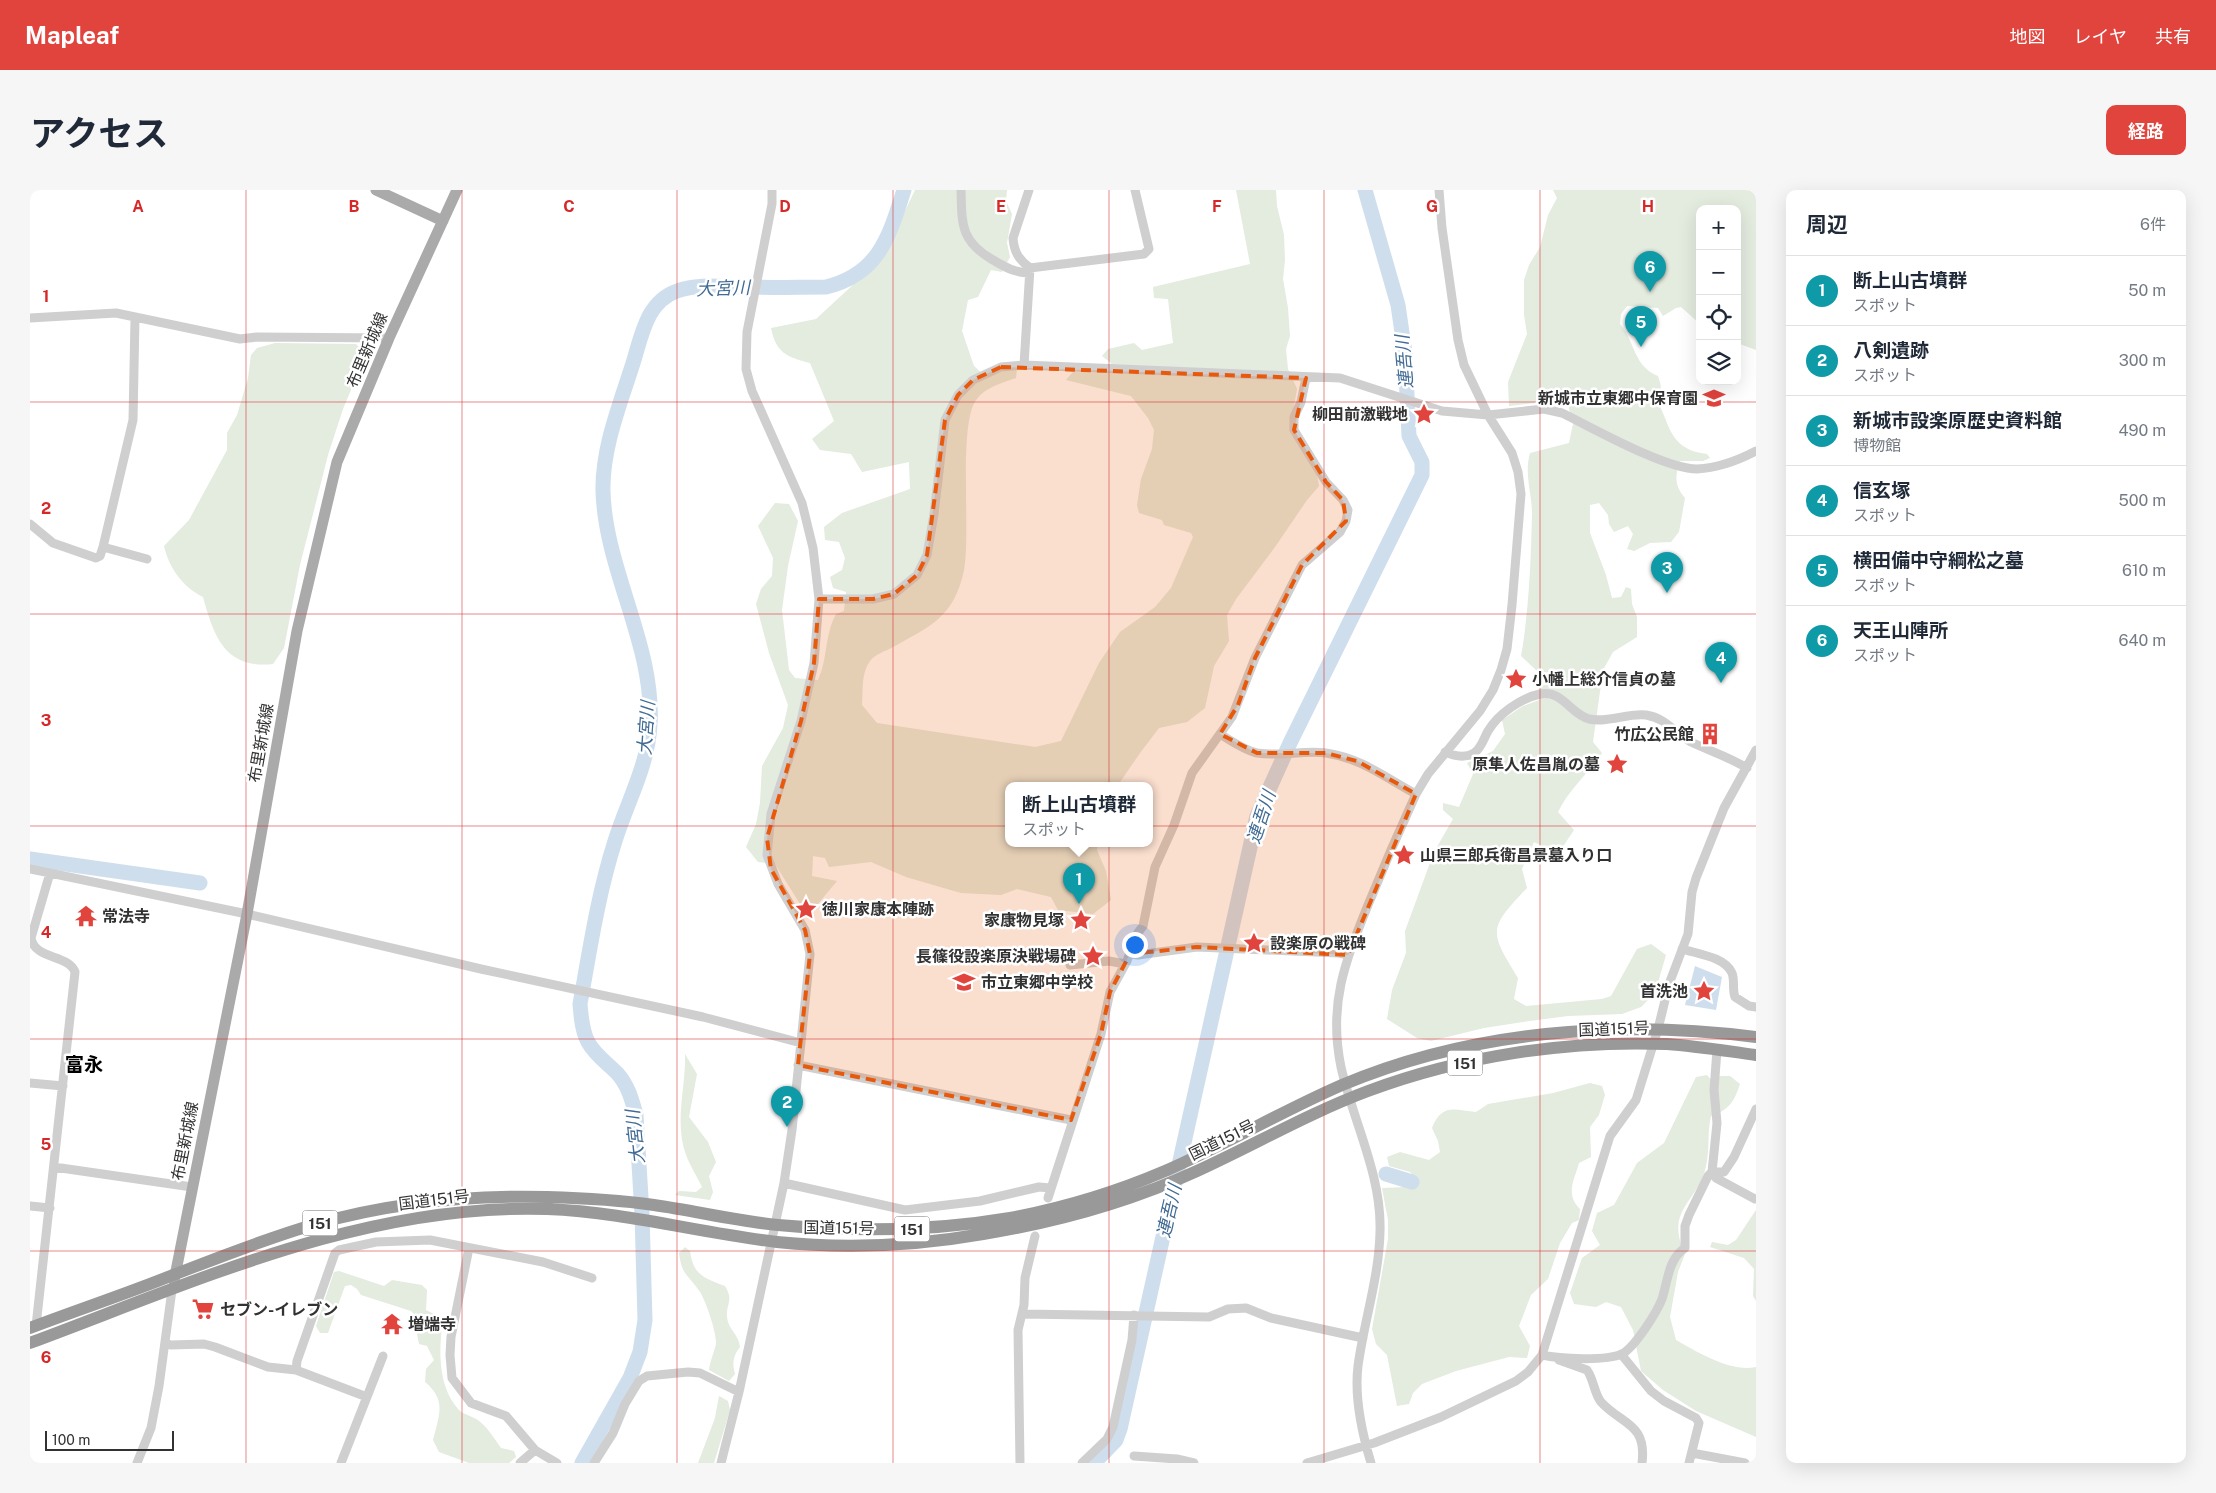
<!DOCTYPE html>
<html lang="ja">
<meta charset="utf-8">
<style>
:root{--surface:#fff;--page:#f6f6f7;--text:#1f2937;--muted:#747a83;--line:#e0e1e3;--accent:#e1433d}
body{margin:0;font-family:"Public Sans","Noto Sans JP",sans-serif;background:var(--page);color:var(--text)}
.controls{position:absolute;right:15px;top:15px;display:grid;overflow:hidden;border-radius:10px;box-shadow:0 5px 20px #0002}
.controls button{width:45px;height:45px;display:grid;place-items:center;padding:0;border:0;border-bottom:1px solid var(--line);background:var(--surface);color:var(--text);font:25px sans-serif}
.scale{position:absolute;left:15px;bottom:12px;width:129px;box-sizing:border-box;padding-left:5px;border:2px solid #323232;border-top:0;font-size:14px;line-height:18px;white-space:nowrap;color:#323232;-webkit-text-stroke:4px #fff;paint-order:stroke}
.you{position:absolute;left:1104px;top:754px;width:18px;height:18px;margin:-12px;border:4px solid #fff;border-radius:50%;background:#1a73e8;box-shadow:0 0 0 8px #1a73e833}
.badge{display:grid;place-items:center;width:32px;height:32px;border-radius:50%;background:var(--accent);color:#fff;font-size:16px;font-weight:700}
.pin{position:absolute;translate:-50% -41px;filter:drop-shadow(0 1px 2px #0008)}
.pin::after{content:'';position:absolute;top:26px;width:18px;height:15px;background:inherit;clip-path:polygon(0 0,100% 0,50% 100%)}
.popup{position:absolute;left:975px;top:592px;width:148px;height:65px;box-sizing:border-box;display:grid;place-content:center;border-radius:10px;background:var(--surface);filter:drop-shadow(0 1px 4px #0005);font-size:16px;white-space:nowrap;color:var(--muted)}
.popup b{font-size:19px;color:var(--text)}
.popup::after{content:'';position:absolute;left:50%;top:100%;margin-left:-10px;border:10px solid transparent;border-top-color:var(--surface)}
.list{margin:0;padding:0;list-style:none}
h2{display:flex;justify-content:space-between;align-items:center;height:65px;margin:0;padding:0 20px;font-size:21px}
h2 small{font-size:16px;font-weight:400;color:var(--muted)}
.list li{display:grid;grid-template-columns:32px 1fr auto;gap:15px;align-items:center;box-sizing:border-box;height:70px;padding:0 20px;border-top:1px solid var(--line)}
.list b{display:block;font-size:19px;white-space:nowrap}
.list p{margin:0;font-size:16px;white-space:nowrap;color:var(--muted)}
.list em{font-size:16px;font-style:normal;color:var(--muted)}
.icon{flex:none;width:28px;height:28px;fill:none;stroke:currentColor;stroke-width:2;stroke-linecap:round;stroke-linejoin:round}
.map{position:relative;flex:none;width:1726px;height:1273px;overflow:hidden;border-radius:10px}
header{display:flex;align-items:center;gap:30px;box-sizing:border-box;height:70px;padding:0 25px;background:var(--accent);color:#fff}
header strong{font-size:24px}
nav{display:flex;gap:28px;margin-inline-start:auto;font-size:18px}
.intro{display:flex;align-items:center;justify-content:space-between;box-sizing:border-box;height:120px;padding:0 30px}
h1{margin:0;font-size:35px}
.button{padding:12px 22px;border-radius:10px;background:var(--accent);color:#fff;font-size:18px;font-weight:700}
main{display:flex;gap:30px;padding:0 30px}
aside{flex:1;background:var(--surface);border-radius:10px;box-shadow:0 5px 20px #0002}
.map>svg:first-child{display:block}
.green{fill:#e4ebdf}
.water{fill:#cfdeed}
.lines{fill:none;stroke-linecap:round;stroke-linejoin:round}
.river{stroke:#cfdeed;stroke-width:15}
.minor{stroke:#cfcfcf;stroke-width:9}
.major{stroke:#aaa;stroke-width:11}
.highway{stroke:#999;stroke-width:12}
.marked{fill:#e8590c;fill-opacity:0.2;stroke:#e8590c;stroke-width:4;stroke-dasharray:10 6;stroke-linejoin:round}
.grid{fill:none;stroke:#d62828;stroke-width:1;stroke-opacity:0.55}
.labels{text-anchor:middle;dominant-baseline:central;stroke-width:5;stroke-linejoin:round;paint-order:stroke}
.shield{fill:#fff;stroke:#707070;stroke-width:1}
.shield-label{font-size:15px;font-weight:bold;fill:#323232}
.street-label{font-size:16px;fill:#323232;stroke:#fff}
.poi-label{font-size:16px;font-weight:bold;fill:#323232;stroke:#fff;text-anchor:start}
.water-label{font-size:18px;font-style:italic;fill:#416b94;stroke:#fff}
.quarter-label{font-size:19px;font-weight:bold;fill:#000;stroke:#fff}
.grid-label{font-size:16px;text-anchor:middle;font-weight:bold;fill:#d62828;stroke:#fff;stroke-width:5;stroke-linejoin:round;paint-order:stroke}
</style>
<header>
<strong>Mapleaf</strong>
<nav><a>地図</a><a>レイヤ</a><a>共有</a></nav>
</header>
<div class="intro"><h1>アクセス</h1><a class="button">経路</a></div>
<main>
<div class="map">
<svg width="1726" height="1273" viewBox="0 0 1726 1273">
<rect width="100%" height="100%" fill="#fff"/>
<!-- green -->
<path class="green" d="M885 0H977L976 11 982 24 977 53 980 67 972 82 961 80 948 107 938 110 932 141 944 176 957 188 975 180 987 179 986 188C972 193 955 197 946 210 928 236 941 341 934 380 924 427 901 436 863 457 856 461 845 464 840 471 831 483 833 500 832 515L847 533 1005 557 1031 551 1069 473 1090 442 1125 417 1141 398 1163 347 1161 343 1134 335 1132 330 1109 323 1107 315 1111 289 1122 259 1124 240 1118 228 1101 206 1036 190 1043 182 1078 183 1081 173 1072 166 1078 159 1104 153 1112 160 1143 153 1138 109 1124 108 1123 97 1220 74 1206 0H1246L1247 16 1254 45 1255 70 1253 89 1258 118 1260 146 1256 159 1258 179 1267 199 1262 227 1286 280 1289 296 1277 310 1245 357 1206 409 1197 425 1199 451 1184 476 1175 518 1157 532 1129 538 1110 563 1088 595H979V653H1068L1067 660 1076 681 1081 710 1063 724 1028 720 1021 707 987 699 971 705 931 703 876 687 841 672 799 677 795 668 783 666 782 686 807 691 787 715 772 717 745 674 728 672 716 657 726 634 730 613 732 576 753 538 758 515 739 463 726 414 731 399 742 386 743 368 728 336 745 313 759 314 768 331 758 376 752 420 759 480 765 488 788 490C798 469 794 447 806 424L814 421 816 402 803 398 800 387 812 380 815 368 809 352 795 350 794 337 812 323 880 299 879 272 832 282 821 264 790 260 782 249 804 231 780 173C757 167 746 163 741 138L786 129 853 67Z
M1523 0H1726V160L1707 153V19H1670V134L1651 117 1646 118 1633 126 1628 118 1597 116 1591 124 1590 134C1606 153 1603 176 1628 186 1633 200 1630 199 1630 213 1630 218 1633 223 1635 228 1643 250 1652 261 1677 264L1680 268 1673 271H1650C1645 286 1644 295 1655 308L1649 342 1641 352 1620 353 1604 361 1597 359 1603 344 1598 336 1584 342 1579 334 1578 325 1569 313 1560 315V343L1576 385 1582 408 1591 407 1596 397 1601 399 1602 414 1607 427V447L1583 462 1573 480 1563 552 1572 563C1558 584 1539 599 1528 622L1544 640 1528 664 1504 652 1492 679 1497 698C1458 739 1459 741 1488 788L1484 809 1496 816 1572 809 1581 806 1607 759 1621 754 1636 765 1625 803 1611 817 1592 824 1538 826 1493 832 1454 838 1401 851 1387 848 1357 829 1362 800 1376 763 1375 741 1404 662 1423 629 1413 620V613L1429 617 1443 584 1437 573 1463 561 1475 544 1472 530 1493 516 1509 510 1508 482 1491 466C1499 422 1501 369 1502 324 1502 303 1494 284 1500 263L1539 253 1543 234 1538 215 1513 212 1479 216 1478 192 1497 144 1494 125V90L1499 75 1510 57 1518 25 1527 8Z
M245 153 326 154 336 164 313 219 298 265 270 375 254 458 243 474C195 479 184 447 173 407 153 397 139 378 134 356L159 330 197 260V243L207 225 218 188 221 165 227 158Z
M655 864 667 884 659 927 678 952 686 972 679 986 683 1002 680 1010 645 1005 649 1001 666 1002 672 997C667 986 660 976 656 965 644 932 656 898 655 864Z
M1677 885 1682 891 1690 886H1700L1710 894C1704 912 1699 920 1681 926 1677 942 1680 959 1676 976 1668 1013 1634 1019 1655 1064L1648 1082 1640 1127 1646 1150C1667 1162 1702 1183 1726 1177V1247L1666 1221 1633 1200 1611 1181 1603 1140 1591 1117 1576 1112 1566 1117 1544 1114 1540 1103 1552 1068 1570 1055 1562 1041 1567 1023 1584 1015 1607 973 1634 953 1666 887Z
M1560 893 1572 896 1575 905 1569 925 1560 937 1561 967 1549 973C1544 991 1535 1004 1550 1019L1549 1030 1542 1033 1530 1053 1518 1089 1501 1105 1489 1136 1500 1156 1497 1168 1479 1167 1426 1181 1392 1194 1383 1203 1379 1214 1367 1216 1357 1165 1346 1154 1342 1139 1358 1049V1030L1352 998 1377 997 1387 991 1380 982 1359 976 1357 967 1370 962 1399 970 1410 962 1408 951 1402 938C1412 913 1424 920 1446 922L1458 914 1523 903Z
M1726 1020V1111L1723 1106 1724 1079 1714 1068 1680 1057 1682 1052 1698 1055 1706 1050Z
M655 1057 660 1061C663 1085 674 1088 695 1096 704 1111 696 1113 697 1127 698 1140 709 1144 710 1157 703 1166 702 1173 705 1184L699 1191 679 1180C680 1171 684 1163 686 1154 687 1144 676 1111 670 1102 658 1084 652 1086 649 1063Z
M309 1081 354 1096 362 1090 392 1095 397 1100 396 1120 406 1125 412 1135C409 1163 408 1197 429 1220 434 1225 443 1226 449 1231 458 1238 464 1248 471 1258L484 1261 486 1267 479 1273H439L409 1262 403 1250C409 1225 417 1210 395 1192L396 1179 404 1170 397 1156 389 1154 387 1144 388 1128 381 1121 331 1105 327 1099 321 1095 315 1096 298 1143H290L286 1136 304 1082Z
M689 1206 698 1211 700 1220 684 1273H668L685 1228Z"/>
<!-- water -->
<path class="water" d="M1665 776 1692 787 1686 820 1655 815Z"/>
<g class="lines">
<!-- river -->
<path class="river" d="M0 669 170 693
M1356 984 1382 992
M552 1273 600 1188 610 1162 615 1130 612 1024 606 925C602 910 598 895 587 883 577 873 565 865 558 852 552 841 551 826 550 814 560 759 568 704 585 651 597 612 618 576 620 535 625 456 575 380 573 301 572 257 591 212 604 170 612 143 618 111 647 101 669 93 692 97 714 97 742 98 769 97 796 97 849 84 859 47 874 0
M1064 1273 1086 1250 1090 1239 1227 626 1260 553 1392 285V272L1379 246 1375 163 1368 115 1335 0"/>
<!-- minor -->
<path class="minor" d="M931 0C932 34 930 51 963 70 977 78 983 82 999 83
M999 0 983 48C984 62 989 70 1000 78
M0 128 86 123 210 149 227 147 359 148
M994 175 1000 78 1114 64 1119 59 1105 0
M0 334 23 353 66 368 70 366 73 357 117 369
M73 357 103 230 105 128
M789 409H843L864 404 887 385 897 365 904 324 915 230 928 205 943 190 971 177 994 175 1310 188 1412 221 1458 225 1514 219 1532 223C1563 238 1635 279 1667 279 1687 278 1709 270 1726 261
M1190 544C1201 551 1214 560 1227 563 1250 567 1273 560 1296 563 1331 568 1356 588 1386 604
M1415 562C1424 566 1434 569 1444 563 1451 559 1454 548 1458 541 1468 524 1491 508 1510 504 1533 500 1540 524 1559 529 1578 533 1597 523 1616 525 1636 528 1645 543 1661 552 1680 561 1699 567 1717 578
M0 679 217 724 451 779 673 827 771 853
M1652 759C1668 764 1695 767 1702 783 1705 791 1702 799 1705 807L1719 816 1726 817
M1100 764 1108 765 1167 757 1309 763 1318 765
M1040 775 1079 771 1095 774
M1687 860 1684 900 1687 933 1682 982 1686 988 1725 1009
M768 875 1041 930
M0 893 33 896
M24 977 162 997
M754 993 875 1020 950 1011 1009 997 1021 998
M1018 1008 1071 844 1080 802 1097 771 1107 744 1113 736 1125 677 1144 635 1162 583 1202 527 1225 468 1272 375 1310 342 1316 331 1318 320 1313 310 1296 292 1264 240V227L1271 212 1276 188
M0 1016 20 1018
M439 1058 421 1147 420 1165 422 1188 441 1213 476 1226 505 1260 527 1273
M993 1124 1179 1127 1198 1119 1216 1118 1241 1128 1333 1148
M6 1136 45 782C38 764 5 770 1 748L20 683
M135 1153 141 1155 174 1154 185 1157 238 1177 266 1180 337 1207
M1591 1164 1621 1201 1634 1211 1666 1228 1669 1233 1659 1273
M1512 1165C1530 1169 1576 1171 1592 1164 1605 1157 1627 1122 1632 1109 1638 1091 1638 1069 1655 1058V1036L1659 1025 1678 986 1682 982H1694L1704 967 1726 919
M1529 1170 1557 1180C1564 1190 1564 1203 1571 1212 1592 1235 1617 1233 1612 1273
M266 1180 267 1171 305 1063 309 1060 346 1052 400 1050 513 1072 562 1088
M1662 1263 1715 1273
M1104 1266 1147 1269 1164 1273
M107 1273 121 1238 129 1196 142 1100
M311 1273 353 1166
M490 1273 505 1260
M564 1273 583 1243 595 1214 609 1191 617 1186 658 1182 670 1183 709 1202
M691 1273 709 1202 754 993 762 940 780 764 775 740 748 694 737 665 741 624 771 531 784 473 789 409 783 358 772 313 722 201 716 179 717 142 742 14V0
M990 1273 988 1140 994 1115 995 1088 1005 1046
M1052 1273 1077 1249 1083 1237 1102 1150 1104 1125
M1277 1273 1344 1253 1411 1227 1486 1191 1498 1182 1512 1165 1580 946 1606 910 1628 839 1639 794 1658 744 1662 702 1666 688 1694 618 1726 560
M1341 1273C1332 1243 1324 1208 1328 1176 1334 1131 1349 1088 1350 1042 1352 985 1323 931 1311 877 1298 814 1315 772 1338 715 1353 678 1369 641 1386 604L1398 584 1450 521 1463 500 1471 480 1477 459 1482 415 1491 304 1488 282 1482 263 1458 225 1434 175 1428 150 1412 38 1409 0"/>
<!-- major -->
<path class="major" d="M346 0 413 31
M144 1091 217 724 267 441 307 272 359 148 427 0"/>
<!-- highway -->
<path class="highway" d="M0 1138C47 1120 96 1104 143 1085 190 1067 237 1048 286 1034 360 1013 441 1005 517 1007 553 1008 589 1010 624 1015 666 1021 707 1031 748 1035 826 1042 904 1041 980 1028 1033 1018 1086 1002 1135 981 1195 955 1252 921 1312 895 1440 841 1589 829 1726 847
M0 1153C167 1091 335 1013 517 1019 595 1022 670 1043 747 1052 816 1059 885 1056 953 1044 1027 1032 1099 1012 1167 981 1224 955 1279 923 1338 901 1432 866 1537 850 1637 854 1667 856 1696 861 1726 865"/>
</g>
<!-- marked area -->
<path class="marked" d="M971 177 1276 188 1264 240 1296 292 1313 310 1316 331 1272 375 1225 468 1208 515 1190 544 1227 563H1296L1327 571 1386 604 1318 765 1167 757 1100 764 1080 802 1071 844 1041 930 768 875 780 764 775 740 741 679 737 648 771 531 784 473 789 409H843L864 404 887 385 897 365 915 230 928 205 943 190Z"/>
<!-- grid -->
<path class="grid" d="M216 0V1273M432 0V1273M647 0V1273M863 0V1273M1079 0V1273M1294 0V1273M1510 0V1273M0 212H1726M0 424H1726M0 636H1726M0 849H1726M0 1061H1726"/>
<!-- icons -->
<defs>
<g id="school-bare" transform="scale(1.725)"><path d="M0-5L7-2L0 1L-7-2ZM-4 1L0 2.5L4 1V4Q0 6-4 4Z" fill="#e1433d" stroke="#fff" stroke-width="2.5" paint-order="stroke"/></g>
<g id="sight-bare" transform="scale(1.725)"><path d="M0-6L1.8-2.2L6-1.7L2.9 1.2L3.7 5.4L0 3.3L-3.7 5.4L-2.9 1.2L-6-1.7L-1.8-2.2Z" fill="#e1433d" stroke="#fff" stroke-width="2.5" paint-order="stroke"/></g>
<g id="building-bare" transform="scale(1.725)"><path d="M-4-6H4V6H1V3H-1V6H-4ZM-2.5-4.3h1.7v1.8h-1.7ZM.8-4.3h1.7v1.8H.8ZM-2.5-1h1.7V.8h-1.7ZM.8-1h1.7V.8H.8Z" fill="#e1433d" stroke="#fff" stroke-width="2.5" paint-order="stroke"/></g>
<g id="temple-bare" transform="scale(1.725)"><path d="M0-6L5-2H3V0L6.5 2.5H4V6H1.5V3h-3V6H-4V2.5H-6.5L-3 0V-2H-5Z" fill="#e1433d" stroke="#fff" stroke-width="2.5" paint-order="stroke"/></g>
<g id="supermarket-bare" transform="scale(1.725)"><path d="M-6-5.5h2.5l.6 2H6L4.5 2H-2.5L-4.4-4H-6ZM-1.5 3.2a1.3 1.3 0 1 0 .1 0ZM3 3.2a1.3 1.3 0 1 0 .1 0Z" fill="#e1433d" stroke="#fff" stroke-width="2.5" paint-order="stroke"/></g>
</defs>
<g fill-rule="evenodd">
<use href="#school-bare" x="1684" y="208"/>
<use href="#sight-bare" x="1394" y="224"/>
<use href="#sight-bare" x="1486" y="489"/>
<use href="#building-bare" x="1680" y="544"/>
<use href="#sight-bare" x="1587" y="574"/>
<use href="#sight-bare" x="1374" y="665"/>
<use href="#sight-bare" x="776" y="719"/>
<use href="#temple-bare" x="56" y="726"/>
<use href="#sight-bare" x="1051" y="730"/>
<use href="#sight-bare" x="1224" y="753"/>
<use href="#sight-bare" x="1063" y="766"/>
<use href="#school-bare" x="934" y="792"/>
<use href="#sight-bare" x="1674" y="801"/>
<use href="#supermarket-bare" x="173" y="1119"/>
<use href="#temple-bare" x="362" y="1134"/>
</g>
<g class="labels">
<!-- shield labels -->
<g class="shield">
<rect x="1417.5" y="860.5" width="35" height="25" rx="4"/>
<rect x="272.5" y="1020.5" width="35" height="25" rx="4"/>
<rect x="864.5" y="1026.5" width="35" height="25" rx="4"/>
</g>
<g class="shield-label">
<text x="1435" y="873">151</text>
<text x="290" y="1033">151</text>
<text x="882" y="1039">151</text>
</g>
<!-- street labels -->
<g class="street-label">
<text transform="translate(337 160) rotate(-67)">布里新城線</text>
<text transform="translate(231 553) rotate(-80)">布里新城線</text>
<text transform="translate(1584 839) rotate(-2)">国道151号</text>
<text transform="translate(1192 950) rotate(-26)">国道151号</text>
<text transform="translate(155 951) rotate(-79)">布里新城線</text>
<text transform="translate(404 1010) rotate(-7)">国道151号</text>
<text transform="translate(809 1038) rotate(1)">国道151号</text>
</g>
<!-- poi labels -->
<g class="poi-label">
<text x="1668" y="208" text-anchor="end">新城市立東郷中保育園</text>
<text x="1378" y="224" text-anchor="end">柳田前激戦地</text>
<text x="1502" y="489">小幡上総介信貞の墓</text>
<text x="1664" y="544" text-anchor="end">竹広公民館</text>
<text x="1570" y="574" text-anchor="end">原隼人佐昌胤の墓</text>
<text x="1390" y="665">山県三郎兵衛昌景墓入り口</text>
<text x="792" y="719">徳川家康本陣跡</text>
<text x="72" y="726">常法寺</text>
<text x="1034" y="730" text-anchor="end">家康物見塚</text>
<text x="1240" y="753">設楽原の戦碑</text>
<text x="1046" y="766" text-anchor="end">長篠役設楽原決戦場碑</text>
<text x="951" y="792">市立東郷中学校</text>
<text x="1658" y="801" text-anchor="end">首洗池</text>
<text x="190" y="1119">セブン-イレブン</text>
<text x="378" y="1134">増端寺</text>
</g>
<!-- water labels -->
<g class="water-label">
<text transform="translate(693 98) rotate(-2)">大宮川</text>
<text transform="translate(1374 172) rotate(-95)">連吾川</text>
<text transform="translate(616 538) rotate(-86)">大宮川</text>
<text transform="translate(1231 627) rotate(-72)">連吾川</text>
<text transform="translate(605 947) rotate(-96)">大宮川</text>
<text transform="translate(1139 1021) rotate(-77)">連吾川</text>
</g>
<!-- quarter labels -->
<g class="quarter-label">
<text x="54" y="874">富永</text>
</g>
</g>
<g class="grid-label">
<text x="108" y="22">A</text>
<text x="324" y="22">B</text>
<text x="539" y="22">C</text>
<text x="755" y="22">D</text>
<text x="971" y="22">E</text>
<text x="1187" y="22">F</text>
<text x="1402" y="22">G</text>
<text x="1618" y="22">H</text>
<text x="16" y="112">1</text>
<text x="16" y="324">2</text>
<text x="16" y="536">3</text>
<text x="16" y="748">4</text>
<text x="16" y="960">5</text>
<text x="16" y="1173">6</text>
</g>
</svg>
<div class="controls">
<button>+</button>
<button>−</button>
<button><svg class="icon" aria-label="locate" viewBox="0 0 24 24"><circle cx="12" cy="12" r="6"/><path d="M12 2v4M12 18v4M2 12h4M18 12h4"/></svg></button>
<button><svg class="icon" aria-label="layers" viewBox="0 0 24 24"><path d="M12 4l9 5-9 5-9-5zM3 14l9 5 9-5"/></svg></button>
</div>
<div class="scale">100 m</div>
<div class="you"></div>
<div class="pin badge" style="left:1049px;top:714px;background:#0f9aa8">1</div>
<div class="popup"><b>断上山古墳群</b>スポット</div>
<div class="pin badge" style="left:757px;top:937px;background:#0f9aa8">2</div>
<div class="pin badge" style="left:1637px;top:403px;background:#0f9aa8">3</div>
<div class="pin badge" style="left:1691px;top:493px;background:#0f9aa8">4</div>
<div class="pin badge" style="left:1611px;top:157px;background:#0f9aa8">5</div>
<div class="pin badge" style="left:1620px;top:102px;background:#0f9aa8">6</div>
</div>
<aside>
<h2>周辺<small>6件</small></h2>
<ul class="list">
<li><span class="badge" style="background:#0f9aa8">1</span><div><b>断上山古墳群</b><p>スポット</p></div><em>50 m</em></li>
<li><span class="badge" style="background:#0f9aa8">2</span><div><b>八剣遺跡</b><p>スポット</p></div><em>300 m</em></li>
<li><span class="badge" style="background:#0f9aa8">3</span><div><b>新城市設楽原歴史資料館</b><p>博物館</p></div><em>490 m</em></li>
<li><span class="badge" style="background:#0f9aa8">4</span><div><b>信玄塚</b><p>スポット</p></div><em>500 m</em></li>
<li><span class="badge" style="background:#0f9aa8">5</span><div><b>横田備中守綱松之墓</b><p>スポット</p></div><em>610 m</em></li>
<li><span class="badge" style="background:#0f9aa8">6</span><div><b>天王山陣所</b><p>スポット</p></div><em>640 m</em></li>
</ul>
</aside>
</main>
